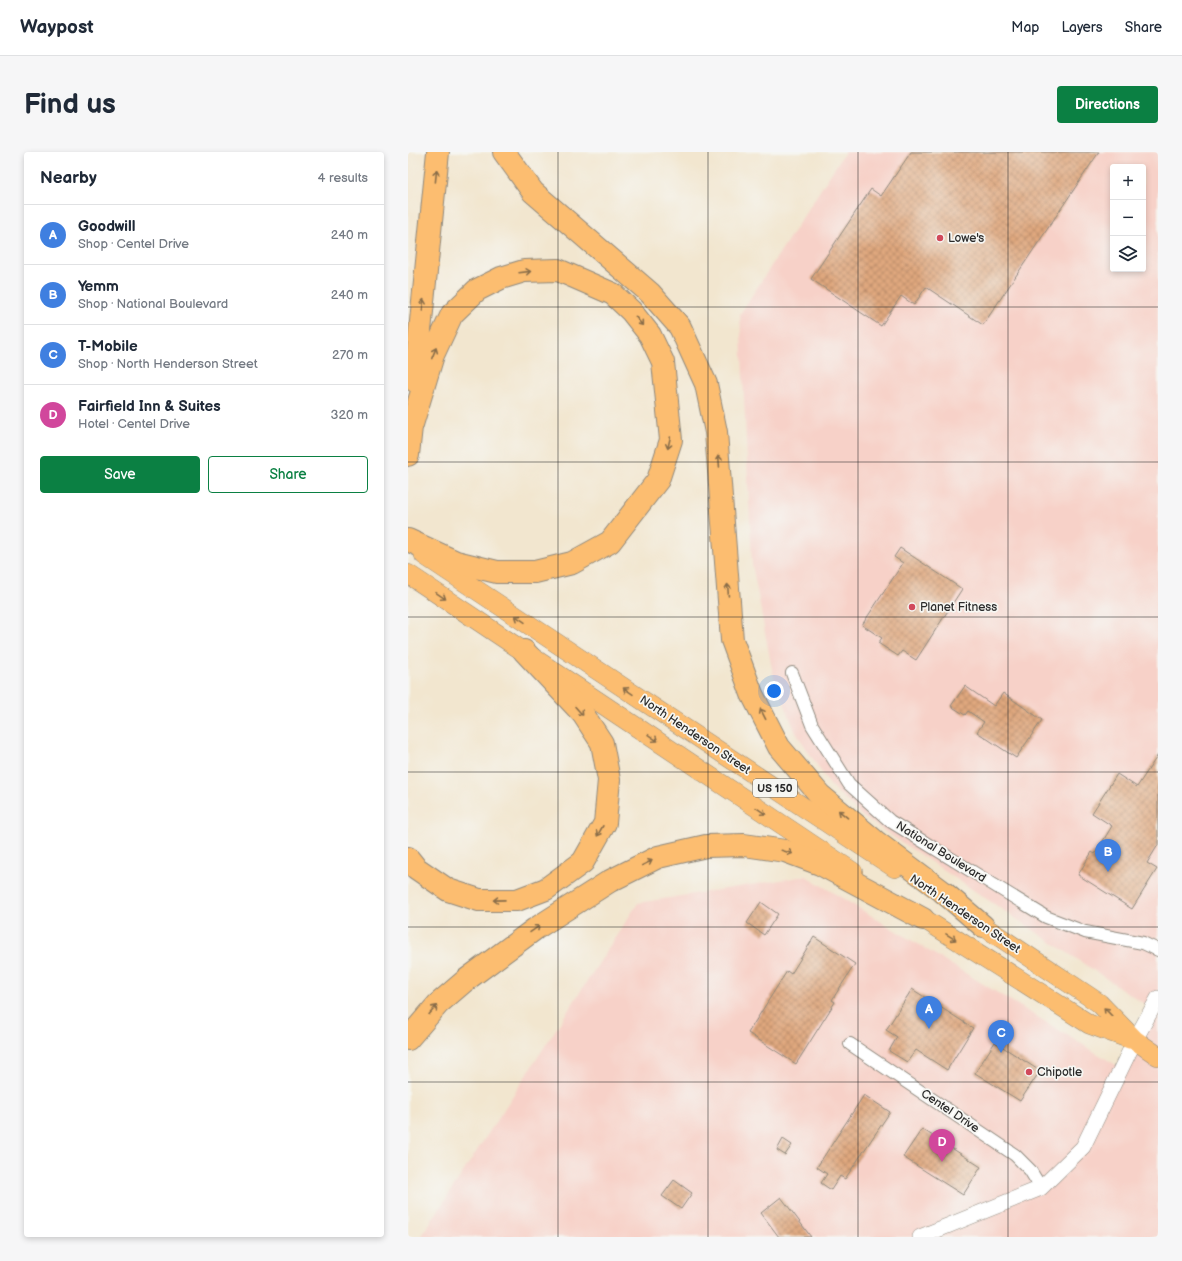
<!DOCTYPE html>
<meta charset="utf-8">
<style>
:root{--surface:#fff;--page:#f6f6f7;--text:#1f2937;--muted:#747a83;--line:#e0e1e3;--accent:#0b8043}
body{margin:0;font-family:"Balsamiq Sans",sans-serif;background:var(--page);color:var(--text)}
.controls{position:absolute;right:12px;top:12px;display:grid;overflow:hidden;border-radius:4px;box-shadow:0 2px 6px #0003}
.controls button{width:36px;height:36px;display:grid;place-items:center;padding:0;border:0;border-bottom:1px solid var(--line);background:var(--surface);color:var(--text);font:20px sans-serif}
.you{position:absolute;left:366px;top:539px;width:14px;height:14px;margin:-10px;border:3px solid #fff;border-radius:50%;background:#1a73e8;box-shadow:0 0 0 6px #1a73e833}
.badge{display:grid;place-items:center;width:26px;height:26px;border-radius:50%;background:var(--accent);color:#fff;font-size:13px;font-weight:700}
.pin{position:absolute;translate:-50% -33px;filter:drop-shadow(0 1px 2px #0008)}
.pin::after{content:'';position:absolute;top:21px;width:14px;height:12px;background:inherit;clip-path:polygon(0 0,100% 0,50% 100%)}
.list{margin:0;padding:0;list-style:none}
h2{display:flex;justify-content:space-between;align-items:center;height:52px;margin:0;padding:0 16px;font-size:17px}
h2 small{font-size:13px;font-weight:400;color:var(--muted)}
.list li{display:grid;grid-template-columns:26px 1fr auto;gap:12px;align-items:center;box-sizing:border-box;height:60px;padding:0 16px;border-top:1px solid var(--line)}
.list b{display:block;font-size:15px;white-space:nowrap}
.list p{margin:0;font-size:13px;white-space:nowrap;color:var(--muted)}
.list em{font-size:13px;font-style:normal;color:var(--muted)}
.actions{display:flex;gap:8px;padding:12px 16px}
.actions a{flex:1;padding:9px 0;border:1px solid var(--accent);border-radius:4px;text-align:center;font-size:14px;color:var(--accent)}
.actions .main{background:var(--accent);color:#fff}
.icon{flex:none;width:22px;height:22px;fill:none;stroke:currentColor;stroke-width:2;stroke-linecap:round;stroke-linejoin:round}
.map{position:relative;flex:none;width:750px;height:1085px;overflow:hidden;border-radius:4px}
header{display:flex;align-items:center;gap:24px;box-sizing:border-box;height:56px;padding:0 20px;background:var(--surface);border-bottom:1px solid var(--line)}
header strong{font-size:19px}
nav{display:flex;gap:22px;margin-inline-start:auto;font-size:14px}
.intro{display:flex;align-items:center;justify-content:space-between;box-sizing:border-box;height:96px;padding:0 24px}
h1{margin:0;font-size:28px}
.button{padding:10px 18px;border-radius:4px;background:var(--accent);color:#fff;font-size:14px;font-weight:700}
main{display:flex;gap:24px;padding:0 24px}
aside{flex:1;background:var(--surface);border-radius:4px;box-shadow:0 2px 6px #0003}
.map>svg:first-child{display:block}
.built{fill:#f7d1c8;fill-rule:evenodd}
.building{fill:url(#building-cross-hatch)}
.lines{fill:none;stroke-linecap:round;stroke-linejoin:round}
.minor-casing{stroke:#8e887d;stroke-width:14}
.tertiary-casing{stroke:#8e887d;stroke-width:16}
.primary-casing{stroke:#8e887d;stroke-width:20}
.motorway-casing{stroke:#8e887d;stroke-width:24}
.minor{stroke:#fff;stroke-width:12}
.tertiary{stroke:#fff;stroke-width:15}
.primary{stroke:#fcbd6f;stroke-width:19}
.motorway{stroke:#fcbd6f;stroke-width:22}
.oneway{stroke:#896d4a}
.grid{fill:none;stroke:#2b2b2b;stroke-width:1;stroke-opacity:0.55}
.poi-dot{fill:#d1495b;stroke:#f6f6f2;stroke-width:1.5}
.labels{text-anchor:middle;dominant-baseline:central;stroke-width:3.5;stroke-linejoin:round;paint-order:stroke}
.shield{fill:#f6f6f2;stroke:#686867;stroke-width:1}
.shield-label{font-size:11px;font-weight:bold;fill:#2b2b2b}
.poi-label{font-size:12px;fill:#2b2b2b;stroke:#f6f6f2;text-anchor:start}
.street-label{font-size:12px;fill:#2b2b2b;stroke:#f6f6f2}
</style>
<header>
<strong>Waypost</strong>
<nav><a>Map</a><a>Layers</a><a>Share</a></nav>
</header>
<div class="intro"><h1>Find us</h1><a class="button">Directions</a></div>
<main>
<aside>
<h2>Nearby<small>4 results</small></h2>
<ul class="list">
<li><span class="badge" style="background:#3f7fe0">A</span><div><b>Goodwill</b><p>Shop · Centel Drive</p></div><em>240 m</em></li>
<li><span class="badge" style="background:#3f7fe0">B</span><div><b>Yemm</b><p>Shop · National Boulevard</p></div><em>240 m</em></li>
<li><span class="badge" style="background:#3f7fe0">C</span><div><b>T-Mobile</b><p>Shop · North Henderson Street</p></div><em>270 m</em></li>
<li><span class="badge" style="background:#d1479c">D</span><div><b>Fairfield Inn &amp; Suites</b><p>Hotel · Centel Drive</p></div><em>320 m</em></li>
</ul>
<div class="actions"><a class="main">Save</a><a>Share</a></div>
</aside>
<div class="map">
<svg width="750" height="1085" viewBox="0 0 750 1085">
<defs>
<pattern id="building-cross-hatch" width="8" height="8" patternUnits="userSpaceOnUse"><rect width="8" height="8" fill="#dfa77e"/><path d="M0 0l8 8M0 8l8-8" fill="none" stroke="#b58867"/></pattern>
</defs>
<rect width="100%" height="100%" fill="#f6f6f2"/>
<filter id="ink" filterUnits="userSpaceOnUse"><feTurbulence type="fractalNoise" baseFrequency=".025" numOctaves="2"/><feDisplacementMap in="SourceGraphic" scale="8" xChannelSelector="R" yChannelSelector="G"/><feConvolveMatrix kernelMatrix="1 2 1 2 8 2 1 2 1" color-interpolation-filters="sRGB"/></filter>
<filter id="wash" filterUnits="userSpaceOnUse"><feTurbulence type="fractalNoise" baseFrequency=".012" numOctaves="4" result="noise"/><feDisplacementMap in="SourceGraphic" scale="16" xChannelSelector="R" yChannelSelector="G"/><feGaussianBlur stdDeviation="0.9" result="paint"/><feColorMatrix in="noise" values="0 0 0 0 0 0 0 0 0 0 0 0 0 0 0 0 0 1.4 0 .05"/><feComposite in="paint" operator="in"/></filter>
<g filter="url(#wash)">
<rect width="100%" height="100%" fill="#f2e6cf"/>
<!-- built -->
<path class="built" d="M437 0H750V1085H13L230 751 398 724 713 916 744 857 454 664 422 633 387 579 365 522 344 412 332 162ZM705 15H735V117H705Z"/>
<g id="blocks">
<!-- building -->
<path class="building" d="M503 0H691L575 173 518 135 506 153 493 144 473 174 403 127 463 37 473 44Z
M492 396 554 437 508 508 494 499 490 504 470 491 474 486 454 473 495 411 486 405Z
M557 534 586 554 595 541 634 568 608 606 569 580 576 570 560 559 557 563 543 554Z
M750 603V693L739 711 749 717 724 757 670 723 684 700 687 702 704 674 684 661 709 622 729 635Z
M353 750 370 762 356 783 339 771Z
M406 785 447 812 424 848 427 850 388 912 340 881 379 819 383 822Z
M504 837 565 876 539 918 508 898 499 910 481 899 489 885 478 878Z
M587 890 632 919 612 949 567 921Z
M456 943 482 960 437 1027 432 1024 423 1038 413 1031 419 1022 409 1015Z
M514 977 573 1015 555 1043 495 1005Z
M375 987 384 993 377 1003 369 998Z
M266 1028 284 1041 273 1057 254 1044Z
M373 1045 403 1085H371L353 1061Z"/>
</g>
</g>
<g filter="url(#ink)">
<use href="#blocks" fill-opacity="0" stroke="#8e887d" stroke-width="1"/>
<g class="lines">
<!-- minor casing -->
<g class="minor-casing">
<path id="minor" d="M384 521 404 573 441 632 482 669 638 765 677 780 735 791 750 798
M442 892 607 1003 622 1018 633 1036"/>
</g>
<!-- tertiary casing -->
<g class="tertiary-casing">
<path id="tertiary" d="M512 1085 633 1036 675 995 727 888 750 846"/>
</g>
<!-- primary casing -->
<g class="primary-casing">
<path id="primary" d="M16 403 487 716
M0 422 445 720
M502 758 681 872 722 887
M563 766 691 851 727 888 750 904"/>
</g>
<!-- motorway casing -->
<g class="motorway-casing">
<path id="motorway" d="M96 0 125 40 242 141 272 175 298 232 308 280 324 488 344 542 371 595 412 643 467 689 534 739 575 774
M7 229 30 0
M0 303 4 265
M0 388 48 410 89 420H127L164 411 202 390 250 328 263 288 255 210 242 183 223 159 205 142 150 118 116 119 93 126 69 138 44 162 25 203 2 279
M0 706 8 716 40 738 71 748H109L138 737 175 710 197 671 201 628 194 591 175 562 116 499
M0 887 30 852 58 828 127 777 202 729 250 705 298 694 336 693 377 699 412 712 515 767"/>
</g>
<!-- minor -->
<use href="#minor" class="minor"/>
<!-- tertiary -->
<use href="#tertiary" class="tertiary"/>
<!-- primary -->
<use href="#primary" class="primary"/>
<!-- motorway -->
<use href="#motorway" class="motorway"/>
</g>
<!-- one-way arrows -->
<defs><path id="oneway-shaft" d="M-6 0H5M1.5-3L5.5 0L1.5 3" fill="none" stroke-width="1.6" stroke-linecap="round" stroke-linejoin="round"/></defs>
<g class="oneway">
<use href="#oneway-shaft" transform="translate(28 24) rotate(-84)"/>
<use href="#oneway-shaft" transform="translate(117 120) rotate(-7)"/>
<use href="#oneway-shaft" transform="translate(15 153) rotate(-84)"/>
<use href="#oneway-shaft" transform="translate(231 169) rotate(52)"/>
<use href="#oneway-shaft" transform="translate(26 201) rotate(-68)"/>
<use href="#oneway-shaft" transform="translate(261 291) rotate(103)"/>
<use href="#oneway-shaft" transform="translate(311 309) rotate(-94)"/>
<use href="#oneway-shaft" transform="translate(320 438) rotate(-94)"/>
<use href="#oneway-shaft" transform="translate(33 444) rotate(34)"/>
<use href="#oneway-shaft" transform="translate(112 467) rotate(-146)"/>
<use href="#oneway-shaft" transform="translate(220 539) rotate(-146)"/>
<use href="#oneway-shaft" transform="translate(171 559) rotate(48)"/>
<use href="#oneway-shaft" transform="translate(355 562) rotate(-117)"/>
<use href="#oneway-shaft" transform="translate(245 586) rotate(34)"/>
<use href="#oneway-shaft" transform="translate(353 659) rotate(34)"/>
<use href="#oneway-shaft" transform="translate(435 662) rotate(-140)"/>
<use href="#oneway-shaft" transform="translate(192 679) rotate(119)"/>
<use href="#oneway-shaft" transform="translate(379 700) rotate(17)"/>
<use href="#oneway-shaft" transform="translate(239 711) rotate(-27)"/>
<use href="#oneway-shaft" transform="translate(91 748) rotate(179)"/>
<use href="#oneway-shaft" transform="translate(127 777) rotate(-35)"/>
<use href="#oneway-shaft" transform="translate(543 785) rotate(32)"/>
<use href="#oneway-shaft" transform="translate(25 858) rotate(-49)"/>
<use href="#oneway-shaft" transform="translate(700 860) rotate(-134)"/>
</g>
</g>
<!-- grid -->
<path class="grid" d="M150 0V1085M300 0V1085M450 0V1085M600 0V1085M0 155H750M0 310H750M0 465H750M0 620H750M0 775H750M0 930H750"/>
<!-- markers -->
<g class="poi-dot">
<circle cx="532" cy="86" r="4"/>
<circle cx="504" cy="455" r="4"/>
<circle cx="621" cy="920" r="4"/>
</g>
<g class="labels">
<!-- shield labels -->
<rect class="shield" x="345" y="627" width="44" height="18" rx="3"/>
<g class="shield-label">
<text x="367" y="636">US 150</text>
</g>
<!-- poi labels -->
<g class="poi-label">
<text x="540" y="86">Lowe's</text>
<text x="512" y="455">Planet Fitness</text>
<text x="629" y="920">Chipotle</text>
</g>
<!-- street labels -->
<g class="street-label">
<text transform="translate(287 583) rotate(34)">North Henderson Street</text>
<text transform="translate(533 700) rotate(32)">National Boulevard</text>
<text transform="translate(557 762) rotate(34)">North Henderson Street</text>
<text transform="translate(542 959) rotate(34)">Centel Drive</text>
</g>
</g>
</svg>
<div class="controls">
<button>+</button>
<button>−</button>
<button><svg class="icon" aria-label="layers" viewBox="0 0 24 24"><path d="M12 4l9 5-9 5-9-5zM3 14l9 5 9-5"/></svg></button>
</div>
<div class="you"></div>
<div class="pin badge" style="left:521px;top:877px;background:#3f7fe0">A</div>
<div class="pin badge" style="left:700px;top:720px;background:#3f7fe0">B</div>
<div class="pin badge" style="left:593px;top:901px;background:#3f7fe0">C</div>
<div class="pin badge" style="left:534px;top:1010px;background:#d1479c">D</div>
</div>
</main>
